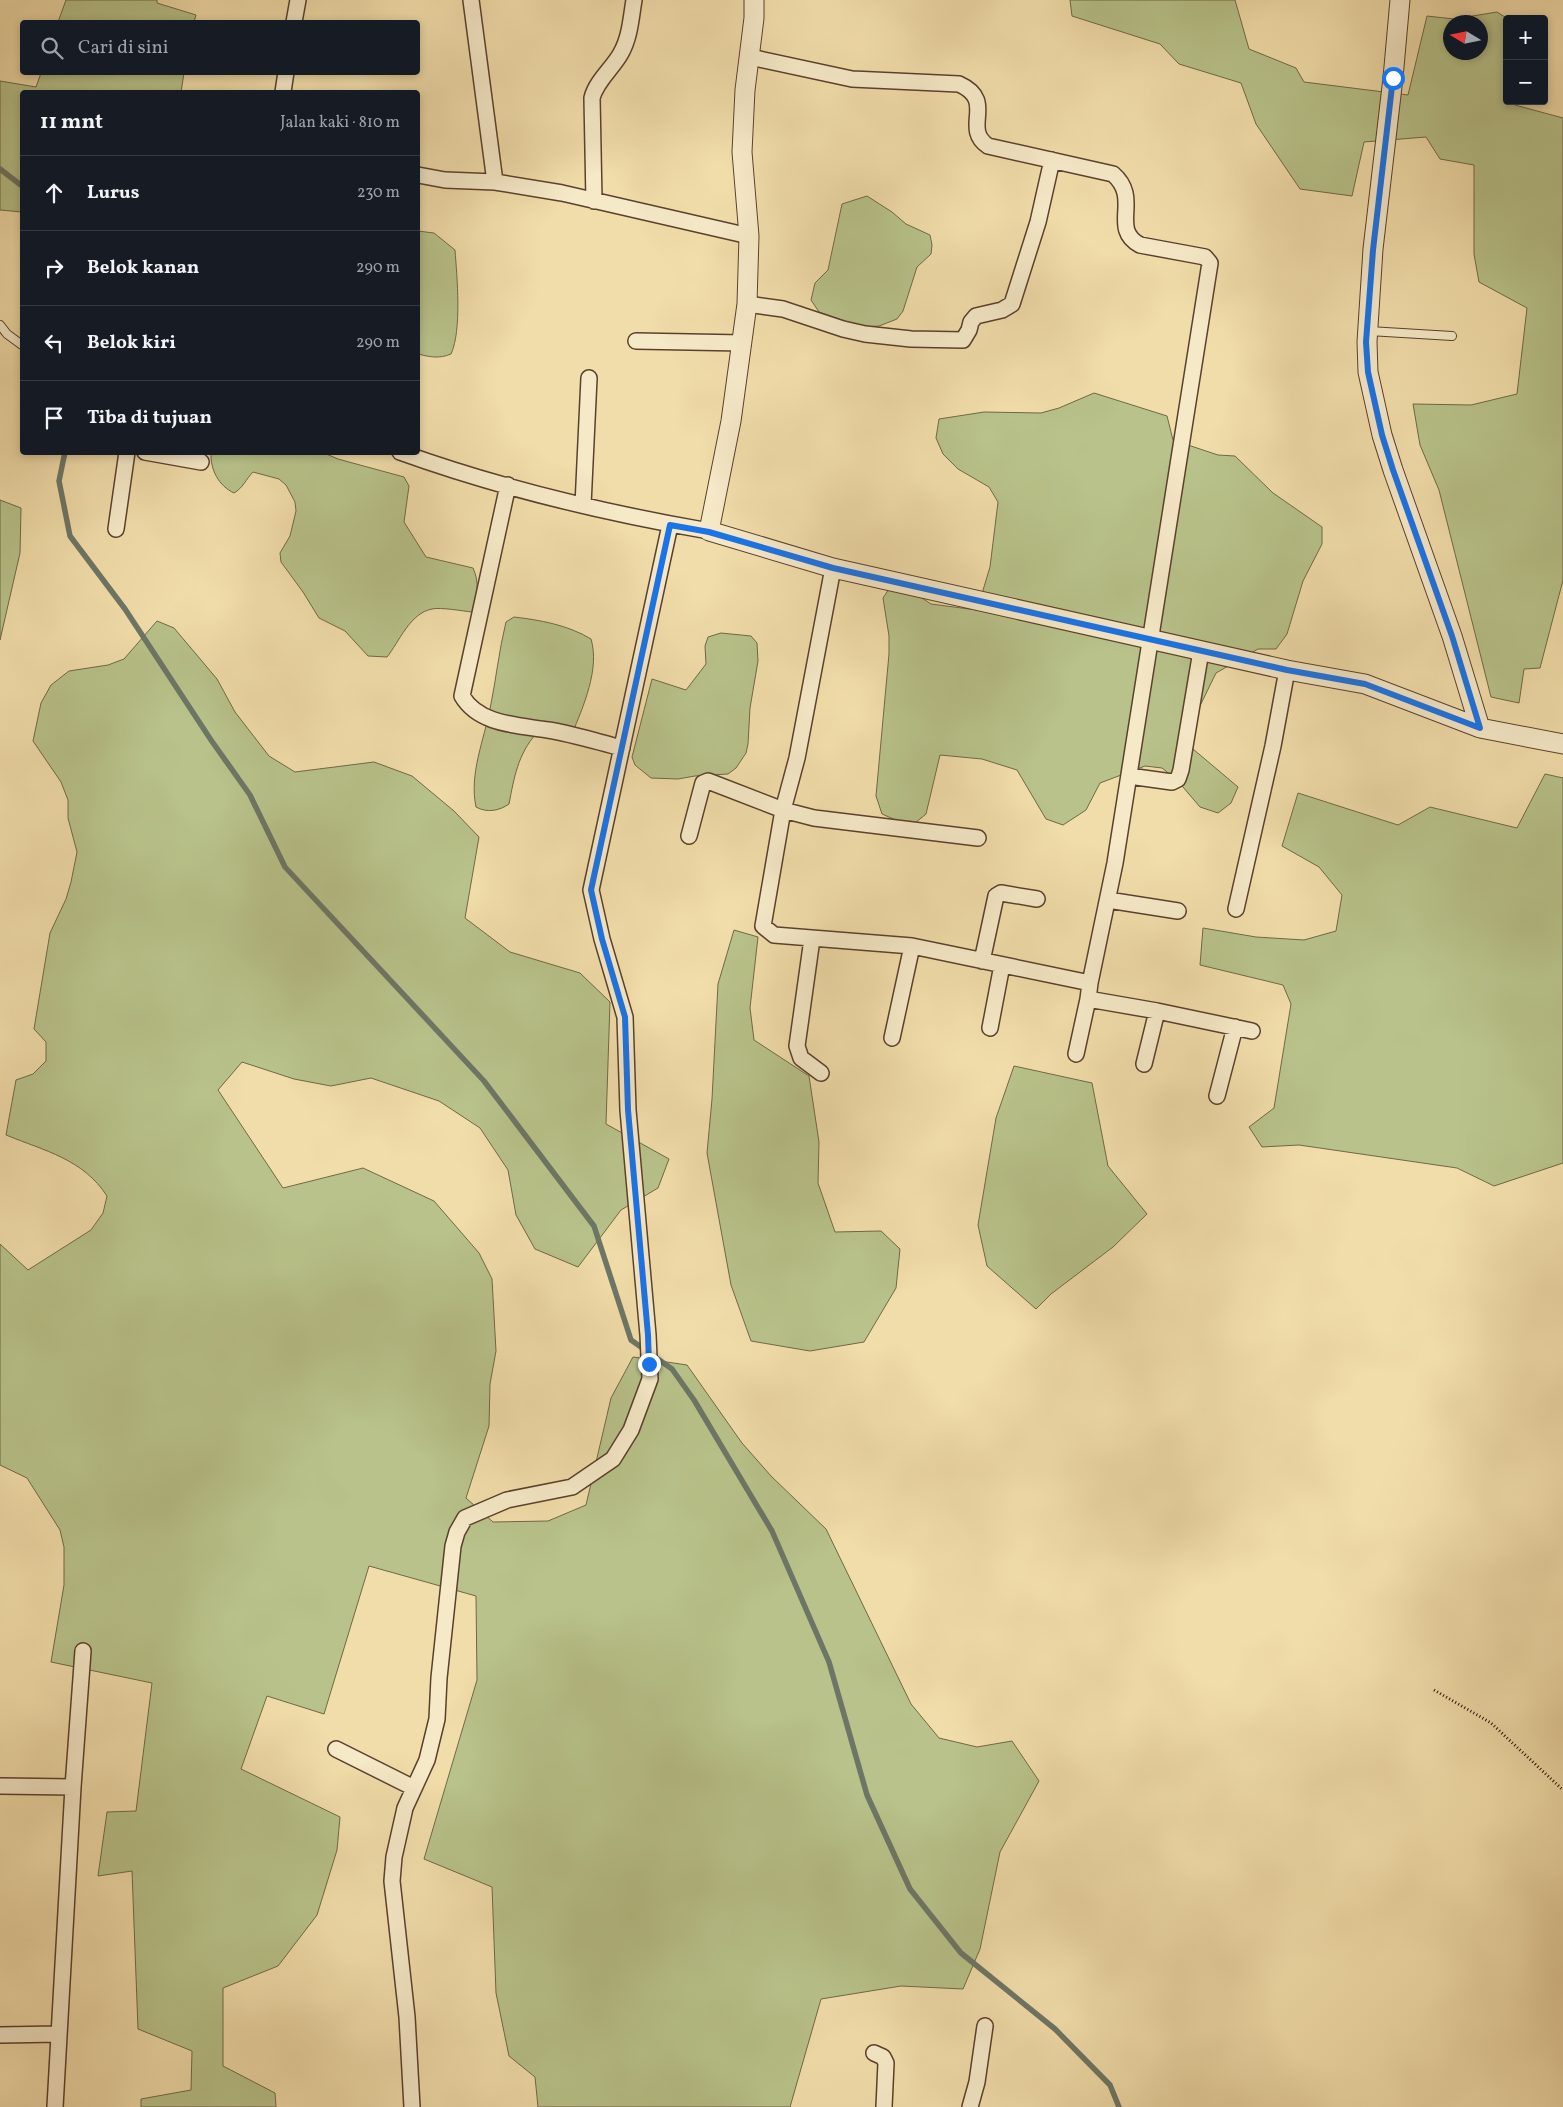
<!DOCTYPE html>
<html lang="id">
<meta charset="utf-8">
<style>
:root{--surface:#171b24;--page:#20242c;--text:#f1f3f6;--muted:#9ea1a6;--line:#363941}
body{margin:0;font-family:Vollkorn,serif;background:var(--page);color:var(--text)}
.controls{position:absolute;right:15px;top:15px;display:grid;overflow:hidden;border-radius:5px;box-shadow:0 2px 8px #0003}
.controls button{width:45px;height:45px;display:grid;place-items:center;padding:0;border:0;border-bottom:1px solid var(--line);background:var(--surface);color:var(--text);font:25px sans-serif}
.compass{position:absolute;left:1443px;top:15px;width:45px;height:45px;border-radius:50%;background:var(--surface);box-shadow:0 2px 8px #0003;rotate:280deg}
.stop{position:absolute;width:15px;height:15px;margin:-11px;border:4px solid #1a73e8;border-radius:50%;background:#fff}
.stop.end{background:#1a73e8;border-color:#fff;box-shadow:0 1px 5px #0008}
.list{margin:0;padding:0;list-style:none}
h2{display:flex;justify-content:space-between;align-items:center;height:65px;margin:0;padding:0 20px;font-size:21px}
h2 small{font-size:16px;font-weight:400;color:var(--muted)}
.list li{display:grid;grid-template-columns:32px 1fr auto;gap:15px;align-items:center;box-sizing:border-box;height:75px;padding:0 20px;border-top:1px solid var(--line)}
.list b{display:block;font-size:19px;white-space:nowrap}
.list em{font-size:16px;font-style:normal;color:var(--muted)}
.icon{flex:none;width:28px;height:28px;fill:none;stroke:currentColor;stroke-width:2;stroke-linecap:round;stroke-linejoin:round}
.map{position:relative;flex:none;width:1563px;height:2107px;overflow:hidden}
.search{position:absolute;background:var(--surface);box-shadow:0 2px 8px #0003;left:20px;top:20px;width:400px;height:55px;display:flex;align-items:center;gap:12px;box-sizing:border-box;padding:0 18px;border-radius:5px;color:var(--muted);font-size:19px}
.panel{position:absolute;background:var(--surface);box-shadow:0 2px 8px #0003;left:20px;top:90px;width:400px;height:365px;border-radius:5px}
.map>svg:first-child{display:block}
.green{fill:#b8c28a;stroke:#706846;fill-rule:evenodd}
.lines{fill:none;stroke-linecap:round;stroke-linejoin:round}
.stream{stroke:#6d7666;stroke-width:5.5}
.service-casing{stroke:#5a412d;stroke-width:10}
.minor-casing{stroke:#5a412d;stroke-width:18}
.tertiary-casing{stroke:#5a412d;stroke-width:21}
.path{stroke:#280d03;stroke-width:3;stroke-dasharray:1 2.5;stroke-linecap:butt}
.service{stroke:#f6e9c8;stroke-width:8}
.minor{stroke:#f6e9c8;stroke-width:15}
.tertiary{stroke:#f6e9c8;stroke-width:19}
.route{stroke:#1a73e8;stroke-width:6}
</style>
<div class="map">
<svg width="1563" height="2107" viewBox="0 0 1563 2107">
<rect width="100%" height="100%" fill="#f1ddaa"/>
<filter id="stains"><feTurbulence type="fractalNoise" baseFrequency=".004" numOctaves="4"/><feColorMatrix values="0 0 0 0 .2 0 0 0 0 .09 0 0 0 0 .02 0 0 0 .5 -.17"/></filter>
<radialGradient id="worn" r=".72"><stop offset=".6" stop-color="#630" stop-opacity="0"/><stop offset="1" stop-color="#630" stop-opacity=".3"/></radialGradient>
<!-- green -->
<path class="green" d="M66 0H157V3L196 15 194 22H58Z
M1070 0H1235L1249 49 1296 68 1304 82 1408 95 1427 16 1454 19 1497 12 1508 19 1507 101H1514L1515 105 1563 118V580L1540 668 1524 669 1519 703 1491 697 1439 490 1420 445 1413 404 1471 405 1517 394 1527 308 1479 282 1474 254V165L1440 159 1426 137 1364 142 1352 196 1300 189 1256 124 1241 83 1179 64 1160 44 1072 16ZM1450 22H1480V52H1450Z
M41 73V72L184 73 181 92H22V212L0 210V81L36 87Z
M867 196 892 212 906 224 930 235 932 245 931 254 917 267 903 311 897 319 879 326 862 327 819 312 811 300 815 283 828 270 842 204Z
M418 231 434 233 455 250C457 277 462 330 451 354 439 359 430 357 418 354Z
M1094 393 1167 416 1173 440 1218 455 1235 456 1273 493 1322 527V544L1303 581 1287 634 1276 649H1258L1216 673 1196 714 1189 742 1193 749 1238 787 1231 803 1218 813 1200 807 1177 780 1162 768 1145 766 1100 783 1086 810 1063 825 1046 819 1017 770 982 759 940 755 926 814 915 823 898 821 882 814 876 796 889 654V636L883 598 889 589 916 594 931 604 977 610 990 567 998 502 989 487 958 469 943 454 936 438 939 419 984 412 1041 413 1059 408Z
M211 452 324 453 338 459 404 477 409 486 404 522 426 557 473 568C480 583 477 597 472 612 462 611 441 607 432 609 410 613 399 642 387 657L368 656 345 631 319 618 303 592 281 562 280 553 290 536 296 511 295 502 286 485 279 479 253 472C246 479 243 488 234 493 219 486 210 470 211 452Z
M0 500 21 508 20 553 0 640Z
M514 617C540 620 568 625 591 639 600 669 583 707 572 734H536C518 754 514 778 509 804 499 811 487 813 476 807 469 774 484 740 490 709 496 680 499 650 506 622Z
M157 621 174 628 217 679 235 712 269 756 295 772 374 762 412 776 454 811 479 837 465 918 510 952 580 973 610 1002 606 1124 669 1159 658 1188 621 1210 578 1267 535 1249 516 1215 508 1170 480 1128 439 1101 371 1078 331 1086 294 1079 242 1062 218 1090 283 1188 363 1168 434 1201 479 1253 492 1279 496 1351 490 1384 489 1426 466 1498 493 1522 548 1521 586 1505 611 1398 633 1357 687 1365 742 1443 771 1476 826 1529 911 1704 939 1738 977 1747 1012 1741 1039 1781 1000 1852 980 1949 963 1989 901 1986 821 1999 790 2107H538L535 2077 509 2056 496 1993 492 1887 424 1859 477 1680 476 1596 369 1566 324 1714 267 1696 241 1769 340 1817 337 1850 317 1915 278 1966 223 1988V2066L275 2093 276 2107H141V2099L191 2090 192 2051 138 2029 132 1871 98 1876 107 1812 136 1811 152 1683 51 1662 64 1585V1547L60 1530 27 1478 0 1465V1244L28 1270 91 1230 103 1213 107 1196C83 1159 45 1151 6 1135L16 1080 33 1074 46 1061V1042L34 1029 50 933 66 899 71 882 77 852 68 818V800L61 782 33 741 41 703 51 685 69 671 108 665 124 659Z
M721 633 751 636 757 643 758 661 750 708 748 744 746 753 736 768 728 774 695 776 678 779 651 778 635 765 632 757 652 679 686 690 706 664 705 646 708 637Z
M1545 774 1563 778V1163L1494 1186 1457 1168 1299 1145 1262 1147 1249 1127 1274 1108 1291 1004 1283 985 1200 965 1203 928 1256 937 1304 940 1336 931 1342 895 1319 867 1282 846 1298 793 1398 825 1430 807 1517 828Z
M734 930 758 937 750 1008 754 1040 809 1076 819 1142 818 1183 835 1232 881 1231 900 1249 896 1288 864 1342 810 1351 751 1341 731 1285 707 1153 712 1099 718 984Z
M1014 1066 1092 1083 1108 1166 1147 1214 1113 1247 1051 1294 1036 1309 987 1266 978 1225 996 1118Z"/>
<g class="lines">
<!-- stream -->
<path class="stream" d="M0 169 22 186
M65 452 59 481 70 536 125 609 211 740 250 795 285 867 484 1081 594 1226 631 1340 672 1369 694 1400 772 1531 829 1662 867 1795 910 1889 961 1953 1055 2029 1110 2085 1119 2107"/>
<!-- service casing -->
<g class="service-casing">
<path id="service" d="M0 325 7 334 22 345
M1369 331 1452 336"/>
</g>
<!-- minor casing -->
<g class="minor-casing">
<path id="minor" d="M471 0 495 182 562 193 749 236
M294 22 298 0
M750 57 852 79 959 84C997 101 961 128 988 146L1113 174C1142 199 1109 228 1140 245L1205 257 1210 263 1115 863 1090 983 912 946 774 935 763 926 783 810 797 758 833 568
M283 92 286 72
M418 175 445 180 495 182
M594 201 592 98C596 81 613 68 621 53 630 37 631 18 634 0
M747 304 783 309 843 329 865 334 911 339 963 340 969 330 971 322 976 316 1002 310 1012 304 1038 222 1052 160
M636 341 743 343
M145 452 201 462
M400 452C500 488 605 513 709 531
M508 485 462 696C479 725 518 725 548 730 573 734 598 742 622 748
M583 505 589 378
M116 529 127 452
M1129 776 1172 782 1178 779 1181 770 1201 651
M689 836 703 783 708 781 783 810 814 818 978 838
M1108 900 1178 911
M1236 909 1273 746 1287 670
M812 939 797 1046 801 1058 821 1073
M982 961 996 896 1001 893 1037 899
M1090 983 1088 999 1157 1011 1252 1031
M990 1028 1002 965
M892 1038 912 946
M1076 1054 1088 999
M1144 1064 1157 1011
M1217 1096 1235 1027
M336 1749 414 1788
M0 1786 73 1787
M0 2035 59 2034
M874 2053 883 2057 886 2063 884 2107
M55 2107 73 1787 83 1651
M412 2107 407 2017 392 1881 394 1857 405 1808 427 1760 437 1719 439 1678 453 1546 457 1532 465 1518 507 1500 572 1487 613 1459 631 1430 650 1379 648 1335 628 1110 625 1017 602 939 591 890 670 525
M970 2107 977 2082 985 2026"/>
</g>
<!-- tertiary casing -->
<g class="tertiary-casing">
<path id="tertiary" d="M754 0V18L745 90 742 152 749 236 747 304 731 421 709 531 833 568 1287 670 1365 684 1480 728
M1400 0 1393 78 1373 249 1367 342 1368 372 1382 435 1393 470 1452 636 1480 728 1563 744"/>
</g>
<!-- path -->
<path class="path" d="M1434 1690 1491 1723 1563 1790"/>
<!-- service -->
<use href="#service" class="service"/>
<!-- minor -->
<use href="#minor" class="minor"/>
<!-- tertiary -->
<use href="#tertiary" class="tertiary"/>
</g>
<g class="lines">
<!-- route -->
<path class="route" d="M649 1364 648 1335 628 1110 625 1017 602 939 591 890 670 525 709 532 833 568 1287 670 1365 684 1480 728 1452 636 1393 470 1382 435 1368 372 1366 342 1373 250 1393 78"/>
</g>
<rect width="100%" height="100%" filter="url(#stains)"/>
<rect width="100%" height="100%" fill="url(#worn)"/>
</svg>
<div class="controls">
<button>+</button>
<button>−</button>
</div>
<svg class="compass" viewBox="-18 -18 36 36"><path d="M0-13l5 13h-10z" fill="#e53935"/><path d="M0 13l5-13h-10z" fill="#9ea1a6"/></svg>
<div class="stop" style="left:1393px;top:78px"></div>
<div class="stop end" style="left:649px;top:1364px"></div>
<div class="search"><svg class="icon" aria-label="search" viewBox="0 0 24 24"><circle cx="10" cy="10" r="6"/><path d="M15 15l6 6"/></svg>Cari di sini</div>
<section class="panel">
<h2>11 mnt<small>Jalan kaki · 810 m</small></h2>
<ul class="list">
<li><svg class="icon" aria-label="ahead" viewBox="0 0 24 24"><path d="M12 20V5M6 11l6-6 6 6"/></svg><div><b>Lurus</b></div><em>230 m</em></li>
<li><svg class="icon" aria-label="right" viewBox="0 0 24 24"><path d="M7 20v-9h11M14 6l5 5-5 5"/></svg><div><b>Belok kanan</b></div><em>290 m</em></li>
<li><svg class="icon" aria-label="left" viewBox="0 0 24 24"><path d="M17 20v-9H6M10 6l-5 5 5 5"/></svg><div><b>Belok kiri</b></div><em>290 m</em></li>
<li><svg class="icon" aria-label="arrive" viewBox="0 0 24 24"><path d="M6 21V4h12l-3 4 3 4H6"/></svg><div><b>Tiba di tujuan</b></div></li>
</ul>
</section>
</div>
